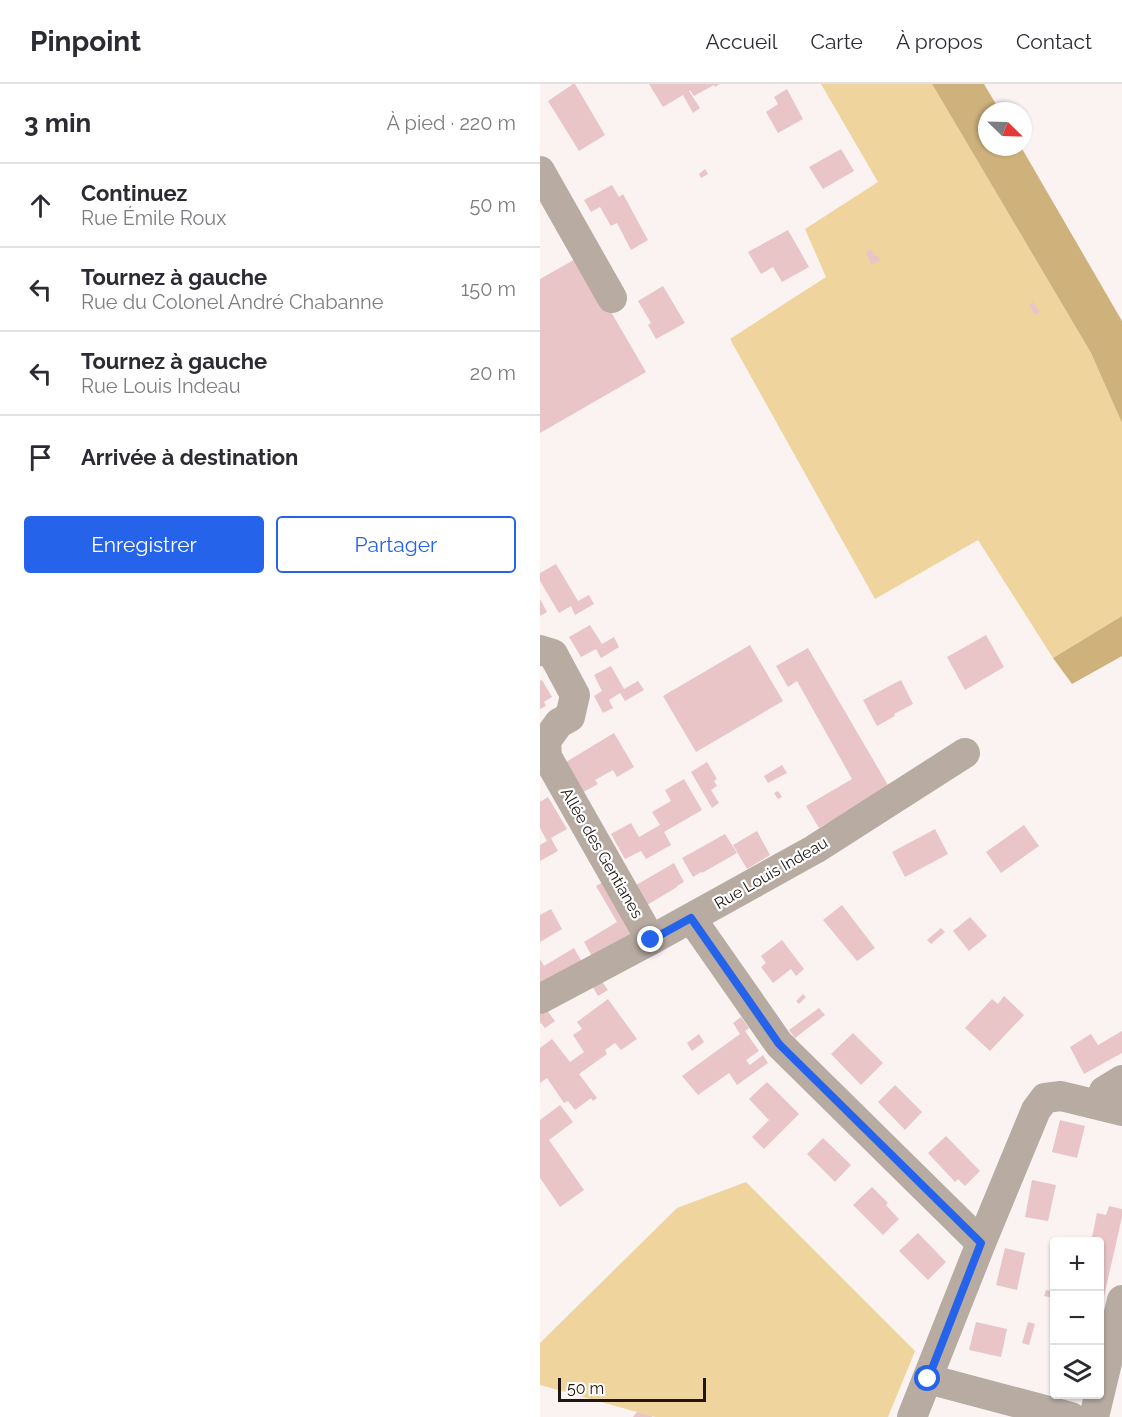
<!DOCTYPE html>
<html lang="fr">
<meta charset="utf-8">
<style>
:root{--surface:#fff;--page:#f7f7f7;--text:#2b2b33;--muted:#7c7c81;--line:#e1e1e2;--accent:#2563eb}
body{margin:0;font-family:Raleway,sans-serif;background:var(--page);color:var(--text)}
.controls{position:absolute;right:18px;bottom:18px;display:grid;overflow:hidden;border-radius:6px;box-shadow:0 2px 4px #0004}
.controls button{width:54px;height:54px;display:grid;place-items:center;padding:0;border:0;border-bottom:2px solid var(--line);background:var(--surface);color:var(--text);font:30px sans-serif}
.compass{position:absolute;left:438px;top:18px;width:54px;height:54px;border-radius:50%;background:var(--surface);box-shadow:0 2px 4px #0004;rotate:113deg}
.scale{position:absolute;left:18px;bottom:15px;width:148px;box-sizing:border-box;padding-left:6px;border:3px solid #201511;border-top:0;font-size:16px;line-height:21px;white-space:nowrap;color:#201511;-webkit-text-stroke:4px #fff;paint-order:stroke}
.stop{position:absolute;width:18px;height:18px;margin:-14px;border:4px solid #2563eb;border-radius:50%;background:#fff}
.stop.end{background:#2563eb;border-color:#fff;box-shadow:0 2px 6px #0008}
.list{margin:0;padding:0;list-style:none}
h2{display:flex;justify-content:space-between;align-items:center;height:78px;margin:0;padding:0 24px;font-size:26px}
h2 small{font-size:20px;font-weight:400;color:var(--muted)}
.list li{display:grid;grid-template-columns:39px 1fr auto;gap:18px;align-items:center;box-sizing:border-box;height:84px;padding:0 24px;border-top:2px solid var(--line)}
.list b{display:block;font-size:22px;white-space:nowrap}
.list p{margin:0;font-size:20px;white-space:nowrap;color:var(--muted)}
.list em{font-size:20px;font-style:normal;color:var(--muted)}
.actions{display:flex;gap:12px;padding:18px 24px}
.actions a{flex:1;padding:14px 0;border:2px solid var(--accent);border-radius:6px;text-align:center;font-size:21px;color:var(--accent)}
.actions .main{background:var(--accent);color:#fff}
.icon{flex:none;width:33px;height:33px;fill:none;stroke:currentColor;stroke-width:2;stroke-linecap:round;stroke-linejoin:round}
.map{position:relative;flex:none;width:582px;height:1333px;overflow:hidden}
header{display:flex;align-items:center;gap:36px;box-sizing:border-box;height:84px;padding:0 30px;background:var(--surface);border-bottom:2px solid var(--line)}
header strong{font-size:28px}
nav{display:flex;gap:33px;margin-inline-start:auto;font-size:21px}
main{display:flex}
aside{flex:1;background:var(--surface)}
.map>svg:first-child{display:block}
.green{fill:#f0d49e}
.forest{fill:#ceb17b}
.building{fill:#e9c5c7}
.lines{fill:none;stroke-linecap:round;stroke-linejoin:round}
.minor{stroke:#b7aba2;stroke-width:30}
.route{stroke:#2563eb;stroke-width:8}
.labels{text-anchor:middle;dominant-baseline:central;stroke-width:4.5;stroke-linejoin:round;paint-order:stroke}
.street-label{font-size:16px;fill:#201511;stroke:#fff}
</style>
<header>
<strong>Pinpoint</strong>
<nav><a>Accueil</a><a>Carte</a><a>À propos</a><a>Contact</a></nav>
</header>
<main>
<aside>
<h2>3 min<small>À pied · 220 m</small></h2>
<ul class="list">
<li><svg class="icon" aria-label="ahead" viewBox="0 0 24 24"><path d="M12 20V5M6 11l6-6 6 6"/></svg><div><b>Continuez</b><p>Rue Émile Roux</p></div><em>50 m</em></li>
<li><svg class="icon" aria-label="left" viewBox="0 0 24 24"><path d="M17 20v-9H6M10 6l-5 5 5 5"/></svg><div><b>Tournez à gauche</b><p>Rue du Colonel André Chabanne</p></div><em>150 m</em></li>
<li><svg class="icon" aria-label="left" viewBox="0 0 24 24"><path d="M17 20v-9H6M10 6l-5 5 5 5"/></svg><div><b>Tournez à gauche</b><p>Rue Louis Indeau</p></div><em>20 m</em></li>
<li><svg class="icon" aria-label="arrive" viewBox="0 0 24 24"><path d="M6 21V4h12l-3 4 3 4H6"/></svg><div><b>Arrivée à destination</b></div></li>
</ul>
<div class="actions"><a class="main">Enregistrer</a><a>Partager</a></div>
</aside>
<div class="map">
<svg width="582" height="1333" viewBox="0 0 582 1333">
<rect width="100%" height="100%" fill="#faf3f1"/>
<!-- green -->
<path class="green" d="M281 0H392L551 269 582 339V532L513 574 438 456 335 515 190 255 286 193 265 145 338 98Z
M206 1098 375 1267 348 1333H115L0 1301V1259L137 1124Z"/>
<!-- forest -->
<path class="forest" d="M392 0H444L460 27H447V63H481L582 237V339L551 269Z
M582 532V572L532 600 513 574Z"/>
<!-- building -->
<path class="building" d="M33 0H35L65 51 39 67 8 17Z
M109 0H180L175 3 174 1 154 12 150 6 149 7 160 24 153 29 143 11 123 23Z
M247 5 263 35 238 49 226 28 238 20 234 13Z
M301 65 314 87 283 105 269 83Z
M165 85 168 90 161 94 159 90Z
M72 101 79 113 83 110 108 156 91 166 77 139 71 142 60 123 51 128 44 116Z
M248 146 269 183 242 198 233 183 221 190 208 168Z
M331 165 335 172 337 171 340 176 331 181 326 168Z
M39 173 106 288 0 349V195Z
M123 202 145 239 116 255 108 241 111 239 98 217Z
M493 218 500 228 495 231 489 221Z
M16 480 38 517 49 511 54 520 35 531 31 522 19 529 0 497V489Z
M0 515 7 528 0 532Z
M50 541 62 560 74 553 79 563 61 574 56 565 41 573 29 553Z
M446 551 464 583 425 606 407 573Z
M210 561 243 617 156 668 123 612Z
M268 564 349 703 279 744 266 722 312 695 257 597 248 603 236 582Z
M71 582 84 605 98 597 104 606 85 617 80 609 69 616 73 624 63 629 54 612 62 607 54 591Z
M2 596 12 613 4 618 6 622 0 625V597Z
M361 596 373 620 354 630 355 632 337 642 323 616Z
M74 649 94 683 77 693 73 686 55 696 58 700 38 711 21 681Z
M167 678 177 695 174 697 177 702 171 706 179 719 172 724 151 688Z
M242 681 247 689 228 699 224 692Z
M144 695 162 726 124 748 131 761 106 775 101 767 85 775 71 750 91 739 99 753 120 741 112 728 131 717 125 706Z
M238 707 242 713 238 715 234 709Z
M8 713 27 745 11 754 18 767 0 777V761L7 757 0 744V718Z
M484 741 499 762 461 789 446 768Z
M395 745 408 770 365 793 352 768Z
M217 747 230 771 207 785 193 761Z
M185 750 197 769 162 789 161 788 153 793 142 774Z
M134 779 144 798 137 802V803L102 824 91 804Z
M68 795 98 848 53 874 44 858 77 838 56 802Z
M302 821 335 864 317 877 283 836Z
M11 825 22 845 0 858V831Z
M430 833 447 852 429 867 413 847Z
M401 844 405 848 391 860 387 856Z
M242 856 264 885 256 892 251 885 233 899 221 883 226 879 221 872Z
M34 864 43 880 0 905V875L4 882Z
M58 892 68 906 58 912 50 898Z
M263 910 266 913 259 920 256 917Z
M464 912 484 931 450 967 425 944 452 915 458 920Z
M68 915 97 955 81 966 75 959 65 966 67 970 39 990 57 1014 53 1017 51 1014 35 1026 28 1017 24 1019 7 994 0 999V964L12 955 30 978 44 968 33 951 42 945 37 938Z
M279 924 285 931 255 954 249 946Z
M6 925 15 937 5 944 0 938V930Z
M201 933 209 944 205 947 219 967 206 976 210 981 223 971 228 979 197 1001 189 989 158 1011 142 992 200 950 193 939Z
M582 947V969L544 990 530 963 551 950 558 961Z
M313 949 343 979 321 1001 291 970Z
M159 950 164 958 152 967 147 959Z
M227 998 259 1030 224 1065 212 1053 229 1036 209 1015Z
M355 1001 382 1028 365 1046 338 1018Z
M20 1021 33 1038 9 1056 44 1106 20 1123 0 1094V1036Z
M520 1036 545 1042 537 1074 512 1068Z
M406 1052 440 1087 425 1102 418 1095 415 1098 388 1069Z
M283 1054 311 1081 295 1098 267 1070Z
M492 1096 516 1101 508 1137 485 1133Z
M332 1103 348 1119 346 1121 359 1135 343 1151 313 1121Z
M569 1122 582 1125V1133L560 1230V1158H551L557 1129 566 1131Z
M378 1149 406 1178 388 1196 359 1167Z
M465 1164 485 1169 477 1206 456 1201Z
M506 1206 514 1208V1214L504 1212Z
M436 1238 467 1245 461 1273 429 1266Z
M488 1238 495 1240 489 1261 482 1259Z
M97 1328 112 1332V1333H93Z"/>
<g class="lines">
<!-- minor -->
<path class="minor" d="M0 87 72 214
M0 566 13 570 35 611 30 633 19 639 6 657 7 673 111 856
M151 834 239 960 441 1159
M0 915 111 856 275 765 425 669
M559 1021 564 1007 582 996
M388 1295 531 1333
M372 1333 441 1159 496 1026 505 1014 521 1012 582 1027
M554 1333 582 1216"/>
</g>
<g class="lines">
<!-- route -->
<path class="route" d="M111 856 151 834 239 960 441 1159 388 1295"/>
</g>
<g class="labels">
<!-- street labels -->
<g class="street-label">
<text transform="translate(62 769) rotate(60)">Allée des Gentianes</text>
<text transform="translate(231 789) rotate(-30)">Rue Louis Indeau</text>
</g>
</g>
</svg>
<div class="controls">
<button>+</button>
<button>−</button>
<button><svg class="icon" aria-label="layers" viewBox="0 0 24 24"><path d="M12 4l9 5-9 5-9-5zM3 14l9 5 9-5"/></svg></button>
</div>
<svg class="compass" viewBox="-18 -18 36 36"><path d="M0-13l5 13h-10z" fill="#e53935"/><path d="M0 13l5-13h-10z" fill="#7c7c81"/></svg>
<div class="scale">50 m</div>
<div class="stop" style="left:388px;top:1295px"></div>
<div class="stop end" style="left:111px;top:856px"></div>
</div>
</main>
